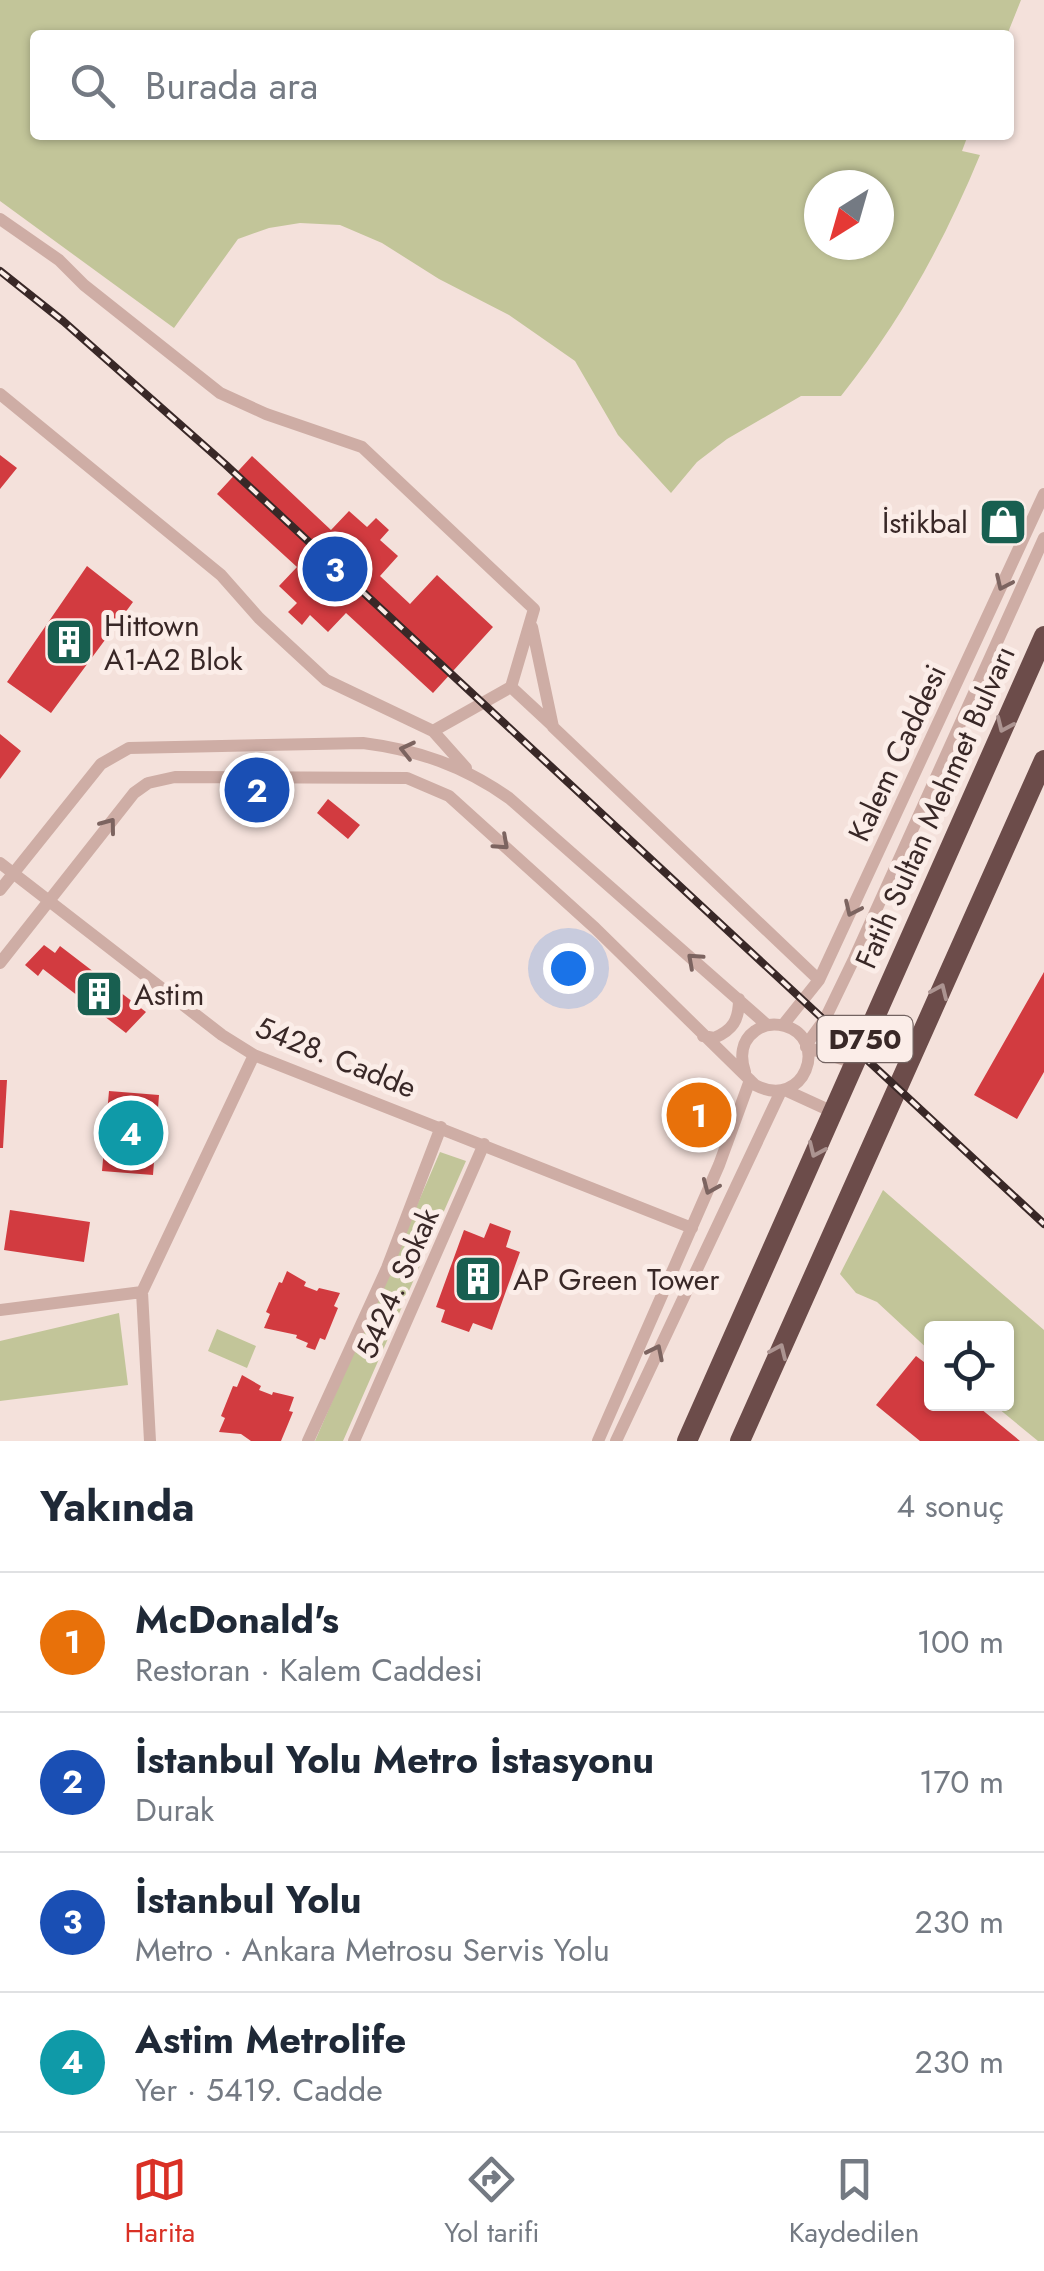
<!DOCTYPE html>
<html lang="tr">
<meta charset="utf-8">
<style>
:root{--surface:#fff;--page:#f6f6f7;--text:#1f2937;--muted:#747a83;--line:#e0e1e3;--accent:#d93025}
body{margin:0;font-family:Jost,sans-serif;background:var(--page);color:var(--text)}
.controls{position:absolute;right:30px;bottom:30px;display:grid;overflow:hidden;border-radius:10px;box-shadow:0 2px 8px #0004}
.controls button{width:90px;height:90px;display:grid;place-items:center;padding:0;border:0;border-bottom:2px solid var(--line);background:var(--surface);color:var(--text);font:50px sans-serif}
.compass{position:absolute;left:804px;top:170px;width:90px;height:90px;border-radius:50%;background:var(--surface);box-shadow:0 2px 8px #0004;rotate:217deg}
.you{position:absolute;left:568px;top:968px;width:35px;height:35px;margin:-25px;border:8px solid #fff;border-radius:50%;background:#1a73e8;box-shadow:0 0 0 15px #1a73e833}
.badge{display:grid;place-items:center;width:65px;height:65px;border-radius:50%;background:var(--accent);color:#fff;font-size:32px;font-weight:700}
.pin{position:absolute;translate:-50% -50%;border:5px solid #fff;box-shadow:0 2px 10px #0006}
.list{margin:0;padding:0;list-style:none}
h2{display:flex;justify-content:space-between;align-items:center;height:130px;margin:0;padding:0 40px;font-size:42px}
h2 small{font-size:32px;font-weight:400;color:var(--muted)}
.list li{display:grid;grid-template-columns:65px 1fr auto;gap:30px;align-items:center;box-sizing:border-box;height:140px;padding:0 40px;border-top:2px solid var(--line)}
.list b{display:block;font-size:38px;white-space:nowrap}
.list p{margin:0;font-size:32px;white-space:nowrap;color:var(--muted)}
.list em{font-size:32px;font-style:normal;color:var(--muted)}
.icon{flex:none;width:55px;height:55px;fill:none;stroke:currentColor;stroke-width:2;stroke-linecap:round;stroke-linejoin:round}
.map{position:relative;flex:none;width:1044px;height:1441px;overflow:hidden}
.search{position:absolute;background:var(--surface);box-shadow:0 2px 8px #0004;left:30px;right:30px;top:30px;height:110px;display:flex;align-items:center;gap:25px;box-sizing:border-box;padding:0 35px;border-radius:10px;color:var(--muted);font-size:38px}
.sheet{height:690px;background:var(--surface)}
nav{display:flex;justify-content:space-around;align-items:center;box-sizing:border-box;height:140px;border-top:2px solid var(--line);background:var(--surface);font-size:28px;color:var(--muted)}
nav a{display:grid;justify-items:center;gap:5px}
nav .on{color:var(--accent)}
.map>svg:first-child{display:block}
.green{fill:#c2c599;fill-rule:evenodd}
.building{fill:#d23b40}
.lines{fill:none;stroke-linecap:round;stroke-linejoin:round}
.minor{stroke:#ceada5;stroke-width:12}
.trunk{stroke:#6c4c4a;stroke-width:20}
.rail-casing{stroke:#392827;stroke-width:8}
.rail{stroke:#fbede8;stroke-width:4;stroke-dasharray:11;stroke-linecap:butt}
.oneway{stroke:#7c6460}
.oneway2{stroke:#ac9491}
.labels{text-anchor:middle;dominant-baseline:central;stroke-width:10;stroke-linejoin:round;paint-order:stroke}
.shield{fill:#fbede8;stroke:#736361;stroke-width:2.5}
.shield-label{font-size:28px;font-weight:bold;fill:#392827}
.poi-label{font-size:30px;fill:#392827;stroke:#fbede8;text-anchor:start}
.street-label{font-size:30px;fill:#392827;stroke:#fbede8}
</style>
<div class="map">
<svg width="1044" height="1441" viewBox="0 0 1044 1441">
<rect width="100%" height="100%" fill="#f4e1db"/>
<!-- green -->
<path class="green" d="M0 0H1021L1007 35H35V135H968L962 151 980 155C944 242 901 321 841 396H801L727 439 697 462 671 493 618 435 575 361 509 315 439 279 382 243 340 225 300 223 269 228 238 239 174 328 0 201ZM879 185V245H819V185Z
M440 1152 466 1161 343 1441H315Z
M883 1190 1044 1330V1441H1038L993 1404H1006V1328H932L931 1352 877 1302 856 1293 840 1274Z
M119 1313 128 1385 0 1401V1341Z
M217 1329 256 1346 247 1368 208 1351Z"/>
<!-- building -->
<path class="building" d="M0 455 17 468 0 489Z
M252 456 331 530 349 511 367 527 376 518 389 530 380 540 398 556 380 576 410 604 437 575 493 627 433 693 346 613 328 632 310 615 302 625 288 612 297 603 279 586 297 567 217 494Z
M87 566 133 602 51 713 7 682Z
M0 734 21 751 0 779Z
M328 799 360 825 348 839 317 813Z
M44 945 55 953 60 946 146 1012 126 1033 43 969 38 976 25 965Z
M1044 972V1072L1017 1119 974 1095Z
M0 1080H7L3 1148H0Z
M109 1091 159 1095 153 1175 102 1171Z
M10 1210 90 1222 84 1262 4 1250Z
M490 1223 511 1231 506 1247 520 1252 492 1330 473 1323 469 1332 441 1322 445 1310 436 1307 464 1230 484 1238Z
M287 1271 306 1282 304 1286 317 1291 319 1288 340 1293 334 1306 338 1308 325 1340 320 1338 315 1350 306 1347 308 1343 296 1338 297 1335 264 1328 270 1314 266 1312 279 1282 282 1283Z
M916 1356 932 1368V1404H975L1020 1441H920L876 1405Z
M242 1375 261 1386 259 1390 272 1395 273 1392 294 1397 289 1411 293 1412 281 1441H251L241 1434 219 1432 225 1418 221 1416 233 1386 237 1387Z"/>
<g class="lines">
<!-- minor -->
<path class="minor" d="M0 219 59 260 84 285 220 393 266 414 362 447 534 609 511 687
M0 394 221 575 259 618 326 680 433 731 466 768
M532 627 553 727 819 980
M433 731 511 687 553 726
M0 863 222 1035 254 1055 692 1228
M0 890 101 764 129 748 363 743C418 750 464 766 509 798L767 1025
M0 963 134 793 148 783 175 777 407 778 449 796 595 928 755 1085C805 1111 830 1039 785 1026 774 1023 764 1024 755 1031 741 1041 740 1057 745 1072
M783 1025 819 980 1044 494
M703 1036 714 1038C733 1030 739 1020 739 999
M806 1045 825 1019 854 959 1044 538
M806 1047 854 1063
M785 1090 833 1112
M0 1310 142 1292
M150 1441 142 1292 254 1055
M308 1441 387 1268 441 1127
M354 1441 484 1144
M598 1441 719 1165 750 1080
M616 1441 781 1091"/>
<!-- trunk -->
<path class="trunk" d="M687 1441 1044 636
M740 1441 1044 760"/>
<!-- rail casing -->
<g class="rail-casing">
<path id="rail" d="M0 271 63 321 226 465 1044 1224"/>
</g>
<!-- rail -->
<use href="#rail" class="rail"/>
</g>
<!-- one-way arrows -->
<defs><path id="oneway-chevron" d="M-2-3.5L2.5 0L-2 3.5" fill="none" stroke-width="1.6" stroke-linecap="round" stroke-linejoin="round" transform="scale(2.5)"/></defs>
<g class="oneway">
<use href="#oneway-chevron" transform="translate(1003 583) rotate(115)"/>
<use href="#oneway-chevron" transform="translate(407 750) rotate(-167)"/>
<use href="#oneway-chevron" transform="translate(109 825) rotate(-53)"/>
<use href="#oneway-chevron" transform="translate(502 843) rotate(42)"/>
<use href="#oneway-chevron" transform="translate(852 909) rotate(115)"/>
<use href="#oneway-chevron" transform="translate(694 960) rotate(-138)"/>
<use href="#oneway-chevron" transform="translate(710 1187) rotate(113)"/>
<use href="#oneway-chevron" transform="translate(656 1352) rotate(-64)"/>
</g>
<g class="oneway2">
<use href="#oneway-chevron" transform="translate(1004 725) rotate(114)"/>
<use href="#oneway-chevron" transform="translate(940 991) rotate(-66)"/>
<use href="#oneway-chevron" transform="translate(816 1150) rotate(114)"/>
<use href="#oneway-chevron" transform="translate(779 1351) rotate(-66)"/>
</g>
<!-- icons -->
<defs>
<g id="shop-square" transform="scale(2.5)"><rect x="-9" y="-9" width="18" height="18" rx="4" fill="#185f50" stroke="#fbede8"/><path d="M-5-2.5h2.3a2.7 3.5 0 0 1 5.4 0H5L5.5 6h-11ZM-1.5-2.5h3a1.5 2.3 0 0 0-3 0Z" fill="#fff"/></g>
<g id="building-square" transform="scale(2.5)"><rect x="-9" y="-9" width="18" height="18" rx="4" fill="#185f50" stroke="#fbede8"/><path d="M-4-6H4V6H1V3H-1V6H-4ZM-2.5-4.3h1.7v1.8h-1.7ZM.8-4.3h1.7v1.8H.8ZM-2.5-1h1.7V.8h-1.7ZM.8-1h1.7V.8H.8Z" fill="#fff"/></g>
</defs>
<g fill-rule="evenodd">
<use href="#shop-square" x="1003" y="522"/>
<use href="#building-square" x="69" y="642"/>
<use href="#building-square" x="99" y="994"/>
<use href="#building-square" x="478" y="1279"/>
</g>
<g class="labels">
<!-- shield labels -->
<rect class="shield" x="817.5" y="1016" width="95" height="46" rx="8"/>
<g class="shield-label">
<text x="865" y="1039">D750</text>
</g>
<!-- poi labels -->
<g class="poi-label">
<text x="968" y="522" text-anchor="end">İstikbal</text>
<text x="104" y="625">Hittown<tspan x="104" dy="34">A1-A2 Blok</tspan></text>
<text x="134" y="994">Astim</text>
<text x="513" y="1279">AP Green Tower</text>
</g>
<!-- street labels -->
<g class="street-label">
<text transform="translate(897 753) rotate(-65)">Kalem Caddesi</text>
<text transform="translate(935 807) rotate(-66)">Fatih Sultan Mehmet Bulvarı</text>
<text transform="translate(336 1057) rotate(22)">5428. Cadde</text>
<text transform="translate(397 1283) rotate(-66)">5424. Sokak</text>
</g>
</g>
</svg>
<div class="controls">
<button><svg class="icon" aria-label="locate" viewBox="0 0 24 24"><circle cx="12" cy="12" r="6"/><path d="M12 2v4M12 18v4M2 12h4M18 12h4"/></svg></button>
</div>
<svg class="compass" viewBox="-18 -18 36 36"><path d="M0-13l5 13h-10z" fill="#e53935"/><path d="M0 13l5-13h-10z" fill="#747a83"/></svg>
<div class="you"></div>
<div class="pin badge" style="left:699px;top:1115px;background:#e8710a">1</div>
<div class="pin badge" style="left:257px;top:790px;background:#1a4fb4">2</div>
<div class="pin badge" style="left:335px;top:569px;background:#1a4fb4">3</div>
<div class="pin badge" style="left:131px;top:1133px;background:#0f9aa8">4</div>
<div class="search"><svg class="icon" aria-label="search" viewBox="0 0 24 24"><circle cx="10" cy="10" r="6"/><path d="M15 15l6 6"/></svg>Burada ara</div>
</div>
<section class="sheet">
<h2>Yakında<small>4 sonuç</small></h2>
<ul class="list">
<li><span class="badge" style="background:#e8710a">1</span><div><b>McDonald's</b><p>Restoran · Kalem Caddesi</p></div><em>100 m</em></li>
<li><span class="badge" style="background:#1a4fb4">2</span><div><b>İstanbul Yolu Metro İstasyonu</b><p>Durak</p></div><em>170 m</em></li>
<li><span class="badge" style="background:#1a4fb4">3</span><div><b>İstanbul Yolu</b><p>Metro · Ankara Metrosu Servis Yolu</p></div><em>230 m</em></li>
<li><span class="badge" style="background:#0f9aa8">4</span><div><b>Astim Metrolife</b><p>Yer · 5419. Cadde</p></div><em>230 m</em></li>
</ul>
</section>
<nav>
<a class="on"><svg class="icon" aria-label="map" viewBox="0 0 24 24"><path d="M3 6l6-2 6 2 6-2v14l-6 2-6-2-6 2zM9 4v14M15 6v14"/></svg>Harita</a>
<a><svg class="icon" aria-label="directions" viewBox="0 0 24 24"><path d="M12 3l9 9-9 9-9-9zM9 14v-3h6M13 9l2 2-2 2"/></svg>Yol tarifi</a>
<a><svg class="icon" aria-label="saved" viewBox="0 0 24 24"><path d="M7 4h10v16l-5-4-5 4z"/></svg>Kaydedilen</a>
</nav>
